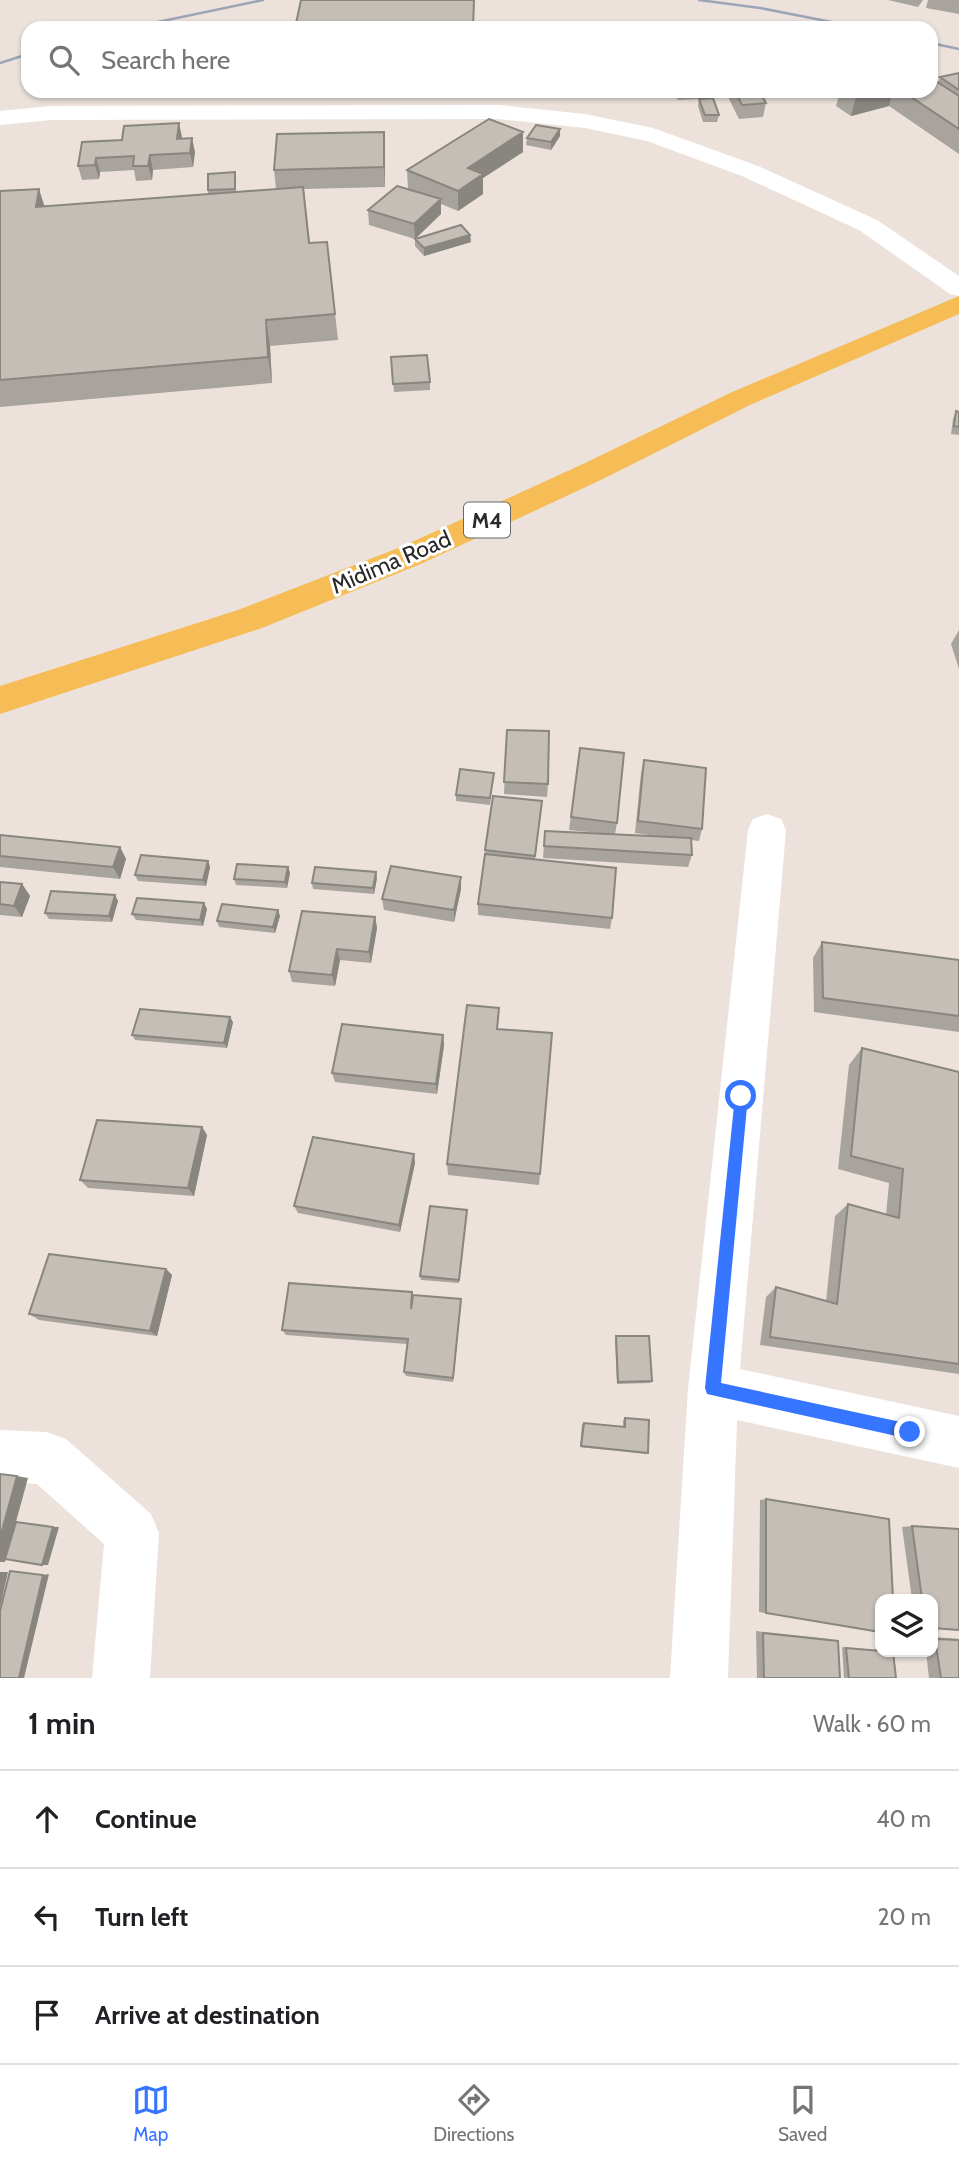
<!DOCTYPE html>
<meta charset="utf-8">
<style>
:root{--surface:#fff;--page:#f2f2f2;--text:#202124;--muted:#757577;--line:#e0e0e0;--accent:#3575ff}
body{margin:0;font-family:Cabin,sans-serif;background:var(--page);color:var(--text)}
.controls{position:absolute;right:21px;bottom:21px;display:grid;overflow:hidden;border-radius:14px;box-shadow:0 2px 5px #0004}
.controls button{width:63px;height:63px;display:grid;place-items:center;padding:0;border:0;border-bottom:2px solid var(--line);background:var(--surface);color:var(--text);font:35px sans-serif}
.stop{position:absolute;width:21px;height:21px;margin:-16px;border:5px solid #3575ff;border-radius:50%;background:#fff}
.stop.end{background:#3575ff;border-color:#fff;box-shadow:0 2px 7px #0008}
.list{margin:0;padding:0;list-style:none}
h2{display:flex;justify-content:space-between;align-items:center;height:91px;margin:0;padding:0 28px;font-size:30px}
h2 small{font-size:23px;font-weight:400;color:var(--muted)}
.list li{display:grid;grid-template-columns:46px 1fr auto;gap:21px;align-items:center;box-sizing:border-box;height:98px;padding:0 28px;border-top:2px solid var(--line)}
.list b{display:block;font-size:26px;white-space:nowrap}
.list em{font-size:23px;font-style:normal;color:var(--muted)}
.icon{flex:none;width:38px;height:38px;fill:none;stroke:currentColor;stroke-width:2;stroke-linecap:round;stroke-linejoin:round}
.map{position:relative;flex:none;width:959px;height:1678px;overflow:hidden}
.search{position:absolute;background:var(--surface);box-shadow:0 2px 5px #0004;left:21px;right:21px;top:21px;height:77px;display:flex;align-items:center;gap:18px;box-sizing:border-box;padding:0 24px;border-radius:21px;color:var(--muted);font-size:26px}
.sheet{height:385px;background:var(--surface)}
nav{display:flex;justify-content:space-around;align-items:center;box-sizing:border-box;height:98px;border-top:2px solid var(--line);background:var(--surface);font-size:19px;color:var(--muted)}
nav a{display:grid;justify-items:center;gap:4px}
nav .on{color:var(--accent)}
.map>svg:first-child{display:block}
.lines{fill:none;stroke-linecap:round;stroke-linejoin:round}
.minor{fill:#fff;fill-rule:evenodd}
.major{fill:#f6bc56;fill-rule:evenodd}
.rail{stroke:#9da4b5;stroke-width:2.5}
.wall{fill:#a9a39d}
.shaded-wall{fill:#89857f}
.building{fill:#c4beb6;stroke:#89857f;stroke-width:2}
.route{fill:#3575ff}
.labels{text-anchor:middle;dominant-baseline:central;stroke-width:6;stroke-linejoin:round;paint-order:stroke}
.shield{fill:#fff;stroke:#696969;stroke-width:2}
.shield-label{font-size:21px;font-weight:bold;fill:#292929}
.street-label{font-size:23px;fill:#292929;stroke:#fff}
</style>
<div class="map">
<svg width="959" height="1678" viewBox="0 0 959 1678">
<rect width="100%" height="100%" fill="#ece2db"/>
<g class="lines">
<!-- minor -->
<path class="minor" d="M499 105 585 114 653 128 758 166 877 220 959 276V296L950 294 859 230 742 176 647 141 585 128 499 119 51 120 0 125V111L51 106Z
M767 814 781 819 786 830 740 1369 959 1416V1468L737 1420 728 1678H670L688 1389 748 830 753 819Z
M0 1430 47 1432 66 1439 151 1514 159 1533 150 1678H92L104 1544 37 1484 0 1482Z"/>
<!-- major -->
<path class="major" d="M959 296V314L750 405 605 478 423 563 262 628 0 714V686L238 610 401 547 583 464 730 393Z"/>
<!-- rail -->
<path class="rail" d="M699 0 760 8 862 28
M129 28 263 0
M931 43 959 49
M0 63 28 54"/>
</g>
<!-- wall -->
<path class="wall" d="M888 0H923L918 7Z
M928 0H959V14L926 8Z
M28 65V82L25 71Z
M959 73V154L889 106 851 116 836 106 840 91H931L938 83 940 77Z
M675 91H702L701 98 719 115 717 122H703L698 106 699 99 678 100Z
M725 91H759L766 103 763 117 739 119Z
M523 132V152L483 178V194L458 211 441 204V214L415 239 369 225 368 210 408 190 407 170Z
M560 136 551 150 526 145 527 138Z
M181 139 195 152 193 167 153 170 152 180 136 181 134 170 100 172 99 179 82 180 78 166 82 142Z
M385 152V187L304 189 310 243 327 242 338 340 270 346 272 383 0 407V191L45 206 208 194V190L235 172 236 192 276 189 274 170Z
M470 235 471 242 424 256 415 246V239Z
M391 357 430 382V390L394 392Z
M956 411 959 412V435L951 434 953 419Z
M959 630V669L951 644Z
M507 730 548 784 547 797 504 794Z
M580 748 617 823 615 834 663 837 635 833 641 773 644 760 702 829 699 841 691 840 692 855 688 867 543 858 545 831 598 833 569 830Z
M494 773 490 805 456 801V795Z
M542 801 535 859 612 918 610 929 478 915V904L485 850Z
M0 835 120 847 126 859 120 879 0 867Z
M208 861 210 867 206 886 138 881 135 875Z
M288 867 290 873 287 888 236 885 234 879Z
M461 877V889L454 922 384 910 382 899Z
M377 878 374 894 313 889 312 883Z
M0 882 22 884 30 896 22 917 0 915Z
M115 895 118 901 112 922 49 919 45 913Z
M204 903 207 909 203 926 136 920 132 914Z
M280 916 275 933 219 927 217 921Z
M375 917 377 928 371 963 340 960 335 986 292 982 289 971Z
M822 942 959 960V1032L814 1012 813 958Z
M233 1022 227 1048 135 1040 132 1035Z
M498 1029 540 1174 539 1185 448 1175 447 1164Z
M443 1035 444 1045 437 1094 335 1082 332 1073Z
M862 1048 959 1072V1374L760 1345 766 1297 776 1287 826 1301 835 1216 848 1204 886 1215 889 1183 838 1169 849 1065Z
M202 1127 207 1135 194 1196 88 1188 80 1180Z
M414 1154 415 1163 400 1232 298 1213 294 1206Z
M467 1210 459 1283 421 1280 420 1276Z
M166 1269 172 1275 157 1336 39 1320 29 1314Z
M413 1297 461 1304 453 1382 406 1376 404 1372 407 1344 286 1335 282 1330Z
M616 1336 652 1381 650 1383 617 1384 615 1339Z
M625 1418 648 1453 646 1454 580 1447 582 1424 584 1423 623 1427V1420Z
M766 1499 880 1632 759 1612 760 1500Z
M912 1526 933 1599H912L902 1527Z
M756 1631 829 1639 838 1641 840 1678H757Z
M933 1637 959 1639V1678H929L926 1652H933Z
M842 1647 880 1651 896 1678H844Z"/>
<!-- shaded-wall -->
<path class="shaded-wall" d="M876 91H893L889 106 851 116 856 96Z
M179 123 182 137 181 153 177 139Z
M560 129V136L551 150V142Z
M384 132 385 152V187L384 167Z
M523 132V152L483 178V194L458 211V191L468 168Z
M192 138 195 152 193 167 190 153Z
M150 155 153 170 152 180 148 166Z
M96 158 100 172 99 179 95 165Z
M39 189 47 214 36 207Z
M441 199V214L415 239 414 224Z
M470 235 471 242 424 256V248Z
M266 320 270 346 272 383 268 357Z
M120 847 126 859 120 879 113 867Z
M208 861 210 867 206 886 203 880Z
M288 867 290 873 287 888 285 882Z
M376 872 377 878 374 894 373 888Z
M461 877V889L454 922V910Z
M22 884 30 896 22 917 14 906Z
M115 895 118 901 112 922 109 916Z
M204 903 207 909 203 926 200 920Z
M278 910 280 916 275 933 273 927Z
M375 917 377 928 371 963 369 952Z
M337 949 340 960 335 986 332 975Z
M230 1017 233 1022 227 1048 224 1043Z
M443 1035 444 1045 437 1094 436 1084Z
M202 1127 207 1135 194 1196 188 1188Z
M414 1154 415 1163 400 1232 399 1225Z
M166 1269 172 1275 157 1336 150 1331Z
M461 1299V1304L453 1382V1378Z
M17 1476 28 1478 5 1562H0V1538Z
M53 1527H59L48 1565H42Z
M0 1572H8L0 1608Z
M49 1574 24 1678H19L43 1575Z"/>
<!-- building -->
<path class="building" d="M301 0H474L473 28H295Z
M239 25V28H154V27Z
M290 25 289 28H251L252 26Z
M959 73V90L940 77Z
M931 78 959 96V129L902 91H931Z
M678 91H702V92H679Z
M735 91H759L766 103 742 105Z
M848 91H876L856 96Z
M713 98 719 115H705L699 99Z
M489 119 523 132 468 168 483 174 458 191 407 170Z
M179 123 177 139 192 138 190 153 150 155 148 166H133L134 156 96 158 95 165 78 166 82 142 122 140 124 126Z
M536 125 560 129 551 142 527 138Z
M384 132V167L274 170 277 134Z
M235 172V189L208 190V174Z
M397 186 441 199 414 224 368 210Z
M303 187 309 243 327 242 335 314 266 320 268 357 0 380V191L39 189 36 207Z
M461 225 470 235 424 248 415 239Z
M427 355 430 382 393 384 391 357Z
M956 411 959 412V427L954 426Z
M507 730 549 731 548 784 504 782Z
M580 748 624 753 617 823 571 817Z
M644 760 706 768 702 829 638 821Z
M460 769 494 773 490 798 456 795Z
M493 796 542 801 535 856 485 850Z
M545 831 691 838 692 855 544 846Z
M0 835 120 847 113 867 0 856Z
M485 854 616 868 612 918 478 904Z
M141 855 208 861 203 880 135 875Z
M237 864 288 867 285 882 234 879Z
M391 866 461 877 454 910 382 899Z
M315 867 376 872 373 888 312 883Z
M0 882 22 884 14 906 0 904Z
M51 891 115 895 109 916 45 913Z
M137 898 204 903 200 920 132 914Z
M222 904 278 910 273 927 217 921Z
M302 911 375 917 369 952 337 949 332 975 289 971Z
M822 942 959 960V1016L823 998Z
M467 1005 499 1008 497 1029 552 1033 540 1174 447 1164Z
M140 1009 230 1017 224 1043 132 1035Z
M342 1024 443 1035 436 1084 332 1073Z
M862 1048 959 1072V1364L770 1337 776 1287 837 1304 848 1204 899 1218 903 1169 851 1156Z
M97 1120 202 1127 188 1188 80 1180Z
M313 1137 414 1154 399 1225 294 1206Z
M430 1206 467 1210 459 1280 420 1276Z
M49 1254 166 1269 150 1331 29 1314Z
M289 1283 412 1292 411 1309 413 1295 461 1299 453 1378 404 1372 408 1339 282 1330Z
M616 1336H649L652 1381 618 1382Z
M625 1418 649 1420 648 1453 581 1446 584 1423 625 1427Z
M0 1474 17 1476 0 1538Z
M766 1499 889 1519 893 1599H880V1632L766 1613Z
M16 1522 53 1527 42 1565 5 1559Z
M912 1526 959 1529V1630L933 1628V1599H922Z
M10 1571 43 1575 19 1678H0V1611Z
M763 1633 838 1641 840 1678H764Z
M935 1639 959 1640V1678H941Z
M846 1648 893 1652 896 1678H849Z"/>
<!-- route -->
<path class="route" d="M741 1090 748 1096 721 1383 910 1424 915 1426 917 1432 915 1437 910 1439 707 1394 705 1388 735 1096Z"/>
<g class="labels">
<!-- shield labels -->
<rect class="shield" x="464" y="502.5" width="46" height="35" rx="5"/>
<g class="shield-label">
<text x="487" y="520">M4</text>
</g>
<!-- street labels -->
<g class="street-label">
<text transform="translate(391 562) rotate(-23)">Midima Road</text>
</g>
</g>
</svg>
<div class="controls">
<button><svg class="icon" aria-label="layers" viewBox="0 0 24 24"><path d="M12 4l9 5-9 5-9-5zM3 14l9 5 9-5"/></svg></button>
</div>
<div class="stop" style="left:741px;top:1096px"></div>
<div class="stop end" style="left:910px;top:1432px"></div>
<div class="search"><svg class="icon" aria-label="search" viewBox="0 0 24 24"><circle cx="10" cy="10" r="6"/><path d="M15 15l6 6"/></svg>Search here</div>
</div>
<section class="sheet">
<h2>1 min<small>Walk · 60 m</small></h2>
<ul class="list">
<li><svg class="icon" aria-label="ahead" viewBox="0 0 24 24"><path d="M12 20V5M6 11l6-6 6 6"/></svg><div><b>Continue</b></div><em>40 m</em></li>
<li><svg class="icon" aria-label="left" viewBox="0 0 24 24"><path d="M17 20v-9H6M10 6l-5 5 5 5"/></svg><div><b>Turn left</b></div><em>20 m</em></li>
<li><svg class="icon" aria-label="arrive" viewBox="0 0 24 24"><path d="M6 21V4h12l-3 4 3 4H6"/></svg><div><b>Arrive at destination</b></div></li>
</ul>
</section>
<nav>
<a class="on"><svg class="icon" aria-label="map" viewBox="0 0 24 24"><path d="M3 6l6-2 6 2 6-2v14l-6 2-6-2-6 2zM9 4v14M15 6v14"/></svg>Map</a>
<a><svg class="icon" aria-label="directions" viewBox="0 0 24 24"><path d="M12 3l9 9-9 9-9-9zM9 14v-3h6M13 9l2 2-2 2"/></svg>Directions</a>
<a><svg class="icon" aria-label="saved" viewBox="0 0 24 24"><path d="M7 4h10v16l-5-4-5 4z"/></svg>Saved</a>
</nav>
